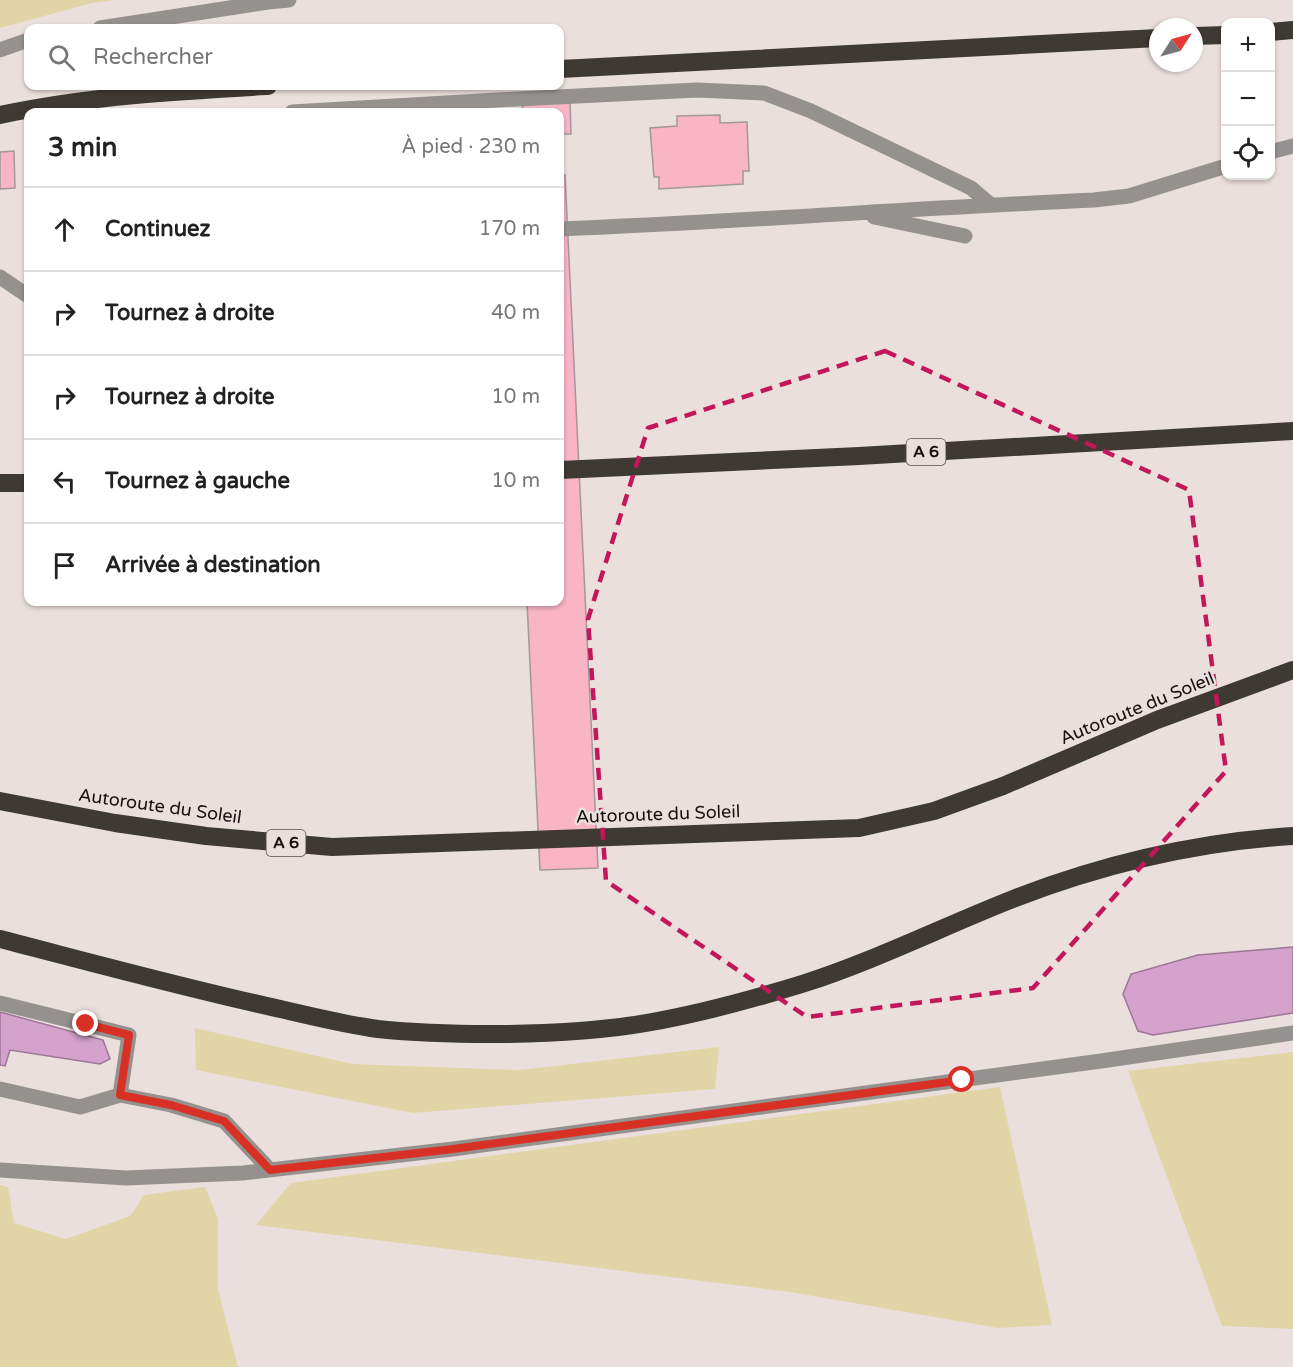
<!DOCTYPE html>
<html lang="fr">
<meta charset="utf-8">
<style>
:root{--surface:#fff;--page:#f2f2f2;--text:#222;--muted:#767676;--line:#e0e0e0}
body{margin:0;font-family:"Varela Round",sans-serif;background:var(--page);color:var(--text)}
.controls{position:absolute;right:18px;top:18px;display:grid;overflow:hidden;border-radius:12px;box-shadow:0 2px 4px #0004}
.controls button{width:54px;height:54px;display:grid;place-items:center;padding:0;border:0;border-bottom:2px solid var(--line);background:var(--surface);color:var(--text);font:30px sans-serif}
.compass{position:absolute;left:1149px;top:18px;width:54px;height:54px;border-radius:50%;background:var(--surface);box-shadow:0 2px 4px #0004;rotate:54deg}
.stop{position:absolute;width:18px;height:18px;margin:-14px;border:4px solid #d93025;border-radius:50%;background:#fff}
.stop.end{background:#d93025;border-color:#fff;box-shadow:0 2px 6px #0008}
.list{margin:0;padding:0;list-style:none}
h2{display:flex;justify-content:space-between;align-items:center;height:78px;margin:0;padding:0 24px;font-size:26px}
h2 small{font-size:20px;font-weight:400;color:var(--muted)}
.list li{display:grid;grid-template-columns:39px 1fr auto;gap:18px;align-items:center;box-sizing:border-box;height:84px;padding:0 24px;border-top:2px solid var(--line)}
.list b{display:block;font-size:22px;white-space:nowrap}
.list em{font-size:20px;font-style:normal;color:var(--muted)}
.icon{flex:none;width:33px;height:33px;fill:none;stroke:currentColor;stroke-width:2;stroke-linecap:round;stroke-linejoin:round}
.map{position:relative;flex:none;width:1293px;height:1367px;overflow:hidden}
.search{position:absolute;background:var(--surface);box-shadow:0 2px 4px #0004;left:24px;top:24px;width:540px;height:66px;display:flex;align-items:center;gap:15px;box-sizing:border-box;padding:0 21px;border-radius:12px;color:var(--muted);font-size:22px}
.panel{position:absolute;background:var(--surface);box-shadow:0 2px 4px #0004;left:24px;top:108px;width:540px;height:498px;border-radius:12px}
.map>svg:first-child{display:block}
.green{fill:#e1d5a7}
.water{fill:#d5a2ce;stroke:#9b7695;stroke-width:1.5}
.building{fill:#f9b4c6;stroke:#a2979a;stroke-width:1.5}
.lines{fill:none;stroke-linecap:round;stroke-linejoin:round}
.service{stroke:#95918e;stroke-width:15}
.minor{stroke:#95918e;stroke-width:15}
.motorway{stroke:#3f3933;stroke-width:18}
.route{stroke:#d93025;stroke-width:8}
.marked{fill:none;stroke:#c2185b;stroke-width:4.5;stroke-dasharray:12 8;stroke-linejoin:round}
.labels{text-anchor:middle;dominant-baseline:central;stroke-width:5;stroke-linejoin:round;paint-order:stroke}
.shield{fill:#ebdfdd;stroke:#554f4e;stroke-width:1.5}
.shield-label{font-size:16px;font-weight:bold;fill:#151111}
.street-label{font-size:18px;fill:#151111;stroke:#ebdfdd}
</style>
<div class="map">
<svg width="1293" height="1367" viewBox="0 0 1293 1367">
<rect width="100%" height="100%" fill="#ebdfdd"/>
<!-- green -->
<path class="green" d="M0 0H115L92 3 0 28Z
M195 1028 352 1064 520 1070 719 1047 715 1089 413 1113 196 1070Z
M1293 1052V1329L1222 1326 1128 1071Z
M1000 1087 1052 1325 998 1328 790 1292 256 1225 291 1183Z
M0 1185 8 1187 14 1223 66 1239 130 1216 144 1195 205 1187 218 1219V1290L238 1367H0Z"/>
<!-- water -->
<path class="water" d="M1293 947V1013L1153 1035 1138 1031 1123 994 1131 974 1198 955Z
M0 1012 103 1040 110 1059 100 1064 10 1050 5 1066 0 1065Z"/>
<!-- building -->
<path class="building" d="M570 102 571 134H560V112H523L522 104Z
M463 108H486V112H463Z
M720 115V123L747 122 749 171H743V184L659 189V177H654L650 128 677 126V116Z
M14 151 15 188 0 189V152Z
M565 175 598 868 540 870 527 602H560V176Z"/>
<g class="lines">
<!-- service -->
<path class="service" d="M292 112 497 100 697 90 764 93 811 111 971 188 991 205
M1270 152 1293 146
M874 217 965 236
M560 229C738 222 916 208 1094 200L1129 196 1226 166
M0 277 28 296
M0 1003 129 1035 120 1095
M0 1089 80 1107 120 1095 171 1105 224 1121 270 1170
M0 1170 126 1178 243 1173 453 1149 1101 1061 1293 1033"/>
<!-- minor -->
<path class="minor" d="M100 28 268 2 289 0
M0 50 28 40"/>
<!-- motorway -->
<path class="motorway" d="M1270 32 1293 30
M1194 36 1226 35
M560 69 1158 38
M0 115C88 96 179 91 268 86
M560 470 859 456 1293 431
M0 483H28
M0 801 115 823 206 836 332 847 859 828 934 811 1003 786 1157 720 1293 670
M0 939C89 962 177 986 267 1006 304 1014 341 1024 378 1029 416 1033 454 1034 492 1034 543 1034 595 1032 646 1023 698 1014 750 1000 802 984 874 961 942 927 1013 899 1103 864 1196 842 1293 836"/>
</g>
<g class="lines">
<!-- route -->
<path class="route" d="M86 1024 129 1035 120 1095 171 1105 224 1121 270 1170 453 1149 962 1080"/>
</g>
<!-- marked area -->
<path class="marked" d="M885 351 1189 490 1226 771 1033 988 807 1017 606 881 588 619 648 428Z"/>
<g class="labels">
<!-- shield labels -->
<g class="shield">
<rect x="906.5" y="439" width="39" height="26" rx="4.5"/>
<rect x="266.5" y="830" width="39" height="26" rx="4.5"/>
</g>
<g class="shield-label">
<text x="926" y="452">A 6</text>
<text x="286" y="843">A 6</text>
</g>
<!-- street labels -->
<g class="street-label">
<text transform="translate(1137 708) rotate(-22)">Autoroute du Soleil</text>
<text transform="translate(160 806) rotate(8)">Autoroute du Soleil</text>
<text transform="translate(658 814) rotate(-2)">Autoroute du Soleil</text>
</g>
</g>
</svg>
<div class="controls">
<button>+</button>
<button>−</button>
<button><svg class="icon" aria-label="locate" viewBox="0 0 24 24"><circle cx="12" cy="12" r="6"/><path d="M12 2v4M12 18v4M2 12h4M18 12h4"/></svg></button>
</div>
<svg class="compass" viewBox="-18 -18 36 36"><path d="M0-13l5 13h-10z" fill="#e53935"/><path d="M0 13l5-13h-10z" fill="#767676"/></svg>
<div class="stop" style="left:962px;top:1080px"></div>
<div class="stop end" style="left:86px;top:1024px"></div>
<div class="search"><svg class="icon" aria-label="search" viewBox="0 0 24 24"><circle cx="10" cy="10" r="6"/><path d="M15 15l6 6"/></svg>Rechercher</div>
<section class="panel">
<h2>3 min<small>À pied · 230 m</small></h2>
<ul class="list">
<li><svg class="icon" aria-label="ahead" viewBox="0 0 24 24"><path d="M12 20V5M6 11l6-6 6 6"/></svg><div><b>Continuez</b></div><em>170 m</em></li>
<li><svg class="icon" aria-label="right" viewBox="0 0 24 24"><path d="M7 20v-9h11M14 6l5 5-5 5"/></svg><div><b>Tournez à droite</b></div><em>40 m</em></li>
<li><svg class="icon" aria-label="right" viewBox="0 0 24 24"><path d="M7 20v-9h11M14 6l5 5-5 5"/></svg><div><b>Tournez à droite</b></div><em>10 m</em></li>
<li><svg class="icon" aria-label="left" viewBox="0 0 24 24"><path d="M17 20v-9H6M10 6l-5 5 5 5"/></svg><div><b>Tournez à gauche</b></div><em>10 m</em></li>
<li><svg class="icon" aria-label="arrive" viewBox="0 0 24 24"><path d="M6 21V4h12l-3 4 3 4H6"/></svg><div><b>Arrivée à destination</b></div></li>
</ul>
</section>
</div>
